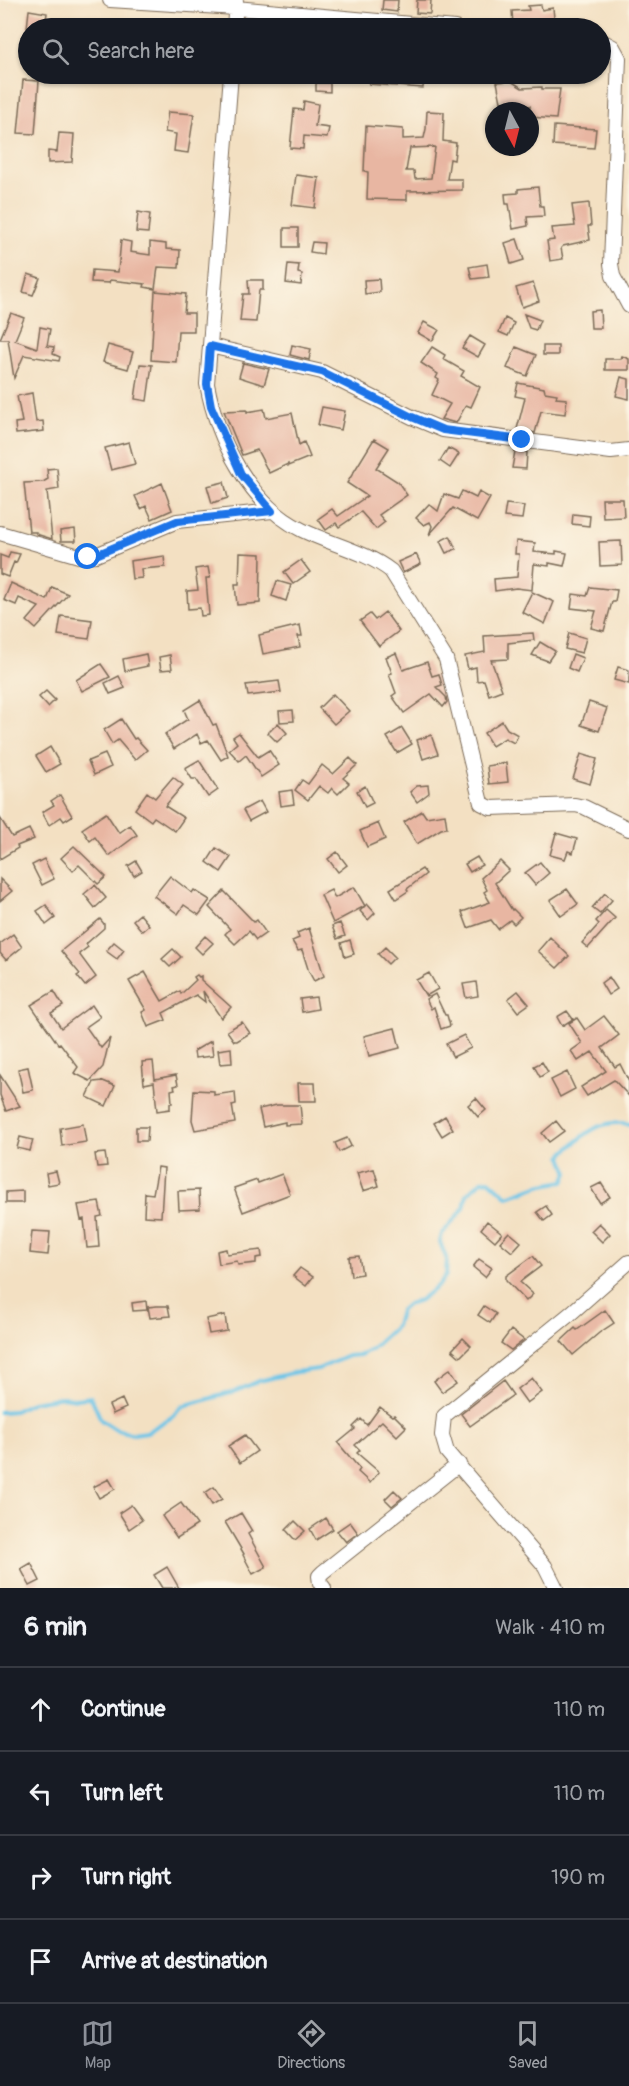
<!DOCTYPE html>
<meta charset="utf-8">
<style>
:root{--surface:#171b24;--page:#242831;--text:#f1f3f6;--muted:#9ea1a6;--line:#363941;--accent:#8c9099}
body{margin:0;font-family:Pangolin,sans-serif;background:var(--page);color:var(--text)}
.compass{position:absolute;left:485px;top:102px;width:54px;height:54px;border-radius:50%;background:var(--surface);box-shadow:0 2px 4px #0004;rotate:173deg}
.stop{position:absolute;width:18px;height:18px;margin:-14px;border:4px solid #1a73e8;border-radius:50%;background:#fff}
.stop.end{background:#1a73e8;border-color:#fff;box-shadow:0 2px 6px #0008}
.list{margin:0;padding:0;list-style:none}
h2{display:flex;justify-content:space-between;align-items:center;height:78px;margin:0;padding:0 24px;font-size:26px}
h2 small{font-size:20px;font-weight:400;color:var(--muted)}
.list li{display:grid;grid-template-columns:39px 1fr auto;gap:18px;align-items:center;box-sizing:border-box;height:84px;padding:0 24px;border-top:2px solid var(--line)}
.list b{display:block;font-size:22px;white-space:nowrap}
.list em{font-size:20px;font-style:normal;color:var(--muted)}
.icon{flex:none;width:33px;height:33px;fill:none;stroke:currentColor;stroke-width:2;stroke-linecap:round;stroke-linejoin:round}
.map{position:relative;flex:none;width:629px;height:1588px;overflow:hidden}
.search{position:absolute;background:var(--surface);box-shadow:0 2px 4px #0004;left:18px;right:18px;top:18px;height:66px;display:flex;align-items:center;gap:15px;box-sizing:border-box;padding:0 21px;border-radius:33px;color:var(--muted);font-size:22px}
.sheet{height:414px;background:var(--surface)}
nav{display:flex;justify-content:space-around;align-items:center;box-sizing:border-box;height:84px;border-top:2px solid var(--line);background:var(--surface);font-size:16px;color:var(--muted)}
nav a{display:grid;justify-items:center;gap:3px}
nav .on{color:var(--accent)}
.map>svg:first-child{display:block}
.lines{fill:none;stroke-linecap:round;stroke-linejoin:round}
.stream{stroke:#6ac5e8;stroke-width:4}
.building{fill:#e8b6a2;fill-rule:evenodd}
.minor-casing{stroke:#7b6a57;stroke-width:16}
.minor{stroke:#fff;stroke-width:14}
.route{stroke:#1a73e8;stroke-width:8}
</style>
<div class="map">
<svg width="629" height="1588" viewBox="0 0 629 1588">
<rect width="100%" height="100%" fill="#fcf5e5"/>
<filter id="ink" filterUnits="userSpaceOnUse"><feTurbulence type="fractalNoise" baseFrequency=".0167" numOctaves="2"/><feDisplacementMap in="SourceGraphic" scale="12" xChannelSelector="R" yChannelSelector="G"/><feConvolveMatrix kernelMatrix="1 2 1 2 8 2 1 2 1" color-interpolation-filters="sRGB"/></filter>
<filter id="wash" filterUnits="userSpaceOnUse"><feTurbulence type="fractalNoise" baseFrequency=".008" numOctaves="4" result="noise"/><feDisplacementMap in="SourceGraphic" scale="24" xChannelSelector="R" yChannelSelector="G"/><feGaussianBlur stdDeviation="1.35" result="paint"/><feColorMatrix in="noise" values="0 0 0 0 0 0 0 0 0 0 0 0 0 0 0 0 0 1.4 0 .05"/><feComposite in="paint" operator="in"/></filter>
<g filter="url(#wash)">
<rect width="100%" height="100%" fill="#f3e0c2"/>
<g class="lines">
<!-- stream -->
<path class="stream" d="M0 1412 14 1411 33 1402 63 1397 77 1399 91 1397 101 1420 115 1429 133 1434 147 1432 172 1417 183 1406 234 1392 259 1381 296 1372 318 1369 348 1356 360 1355 371 1349 396 1326 400 1311 408 1304 420 1300 439 1285 446 1275 447 1260 440 1242 442 1234 464 1208 467 1194 482 1181 489 1180 508 1197 538 1186 564 1181 568 1173 562 1157 564 1153C585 1134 598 1119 629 1124"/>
</g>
<g id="blocks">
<!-- building -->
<path class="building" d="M383 0H398L397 12 382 10Z
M417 0H431L430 14 416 13Z
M541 5 542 10 553 8 555 28H542L541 21 513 24 512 11 529 10 528 6Z
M29 10 47 13 45 28H27Z
M370 74 424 75 423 88 369 84Z
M23 80 39 81 35 134 18 133Z
M511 81 522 88 542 87V89H560L556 119 530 117V106L501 102 497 82Z
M316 83H330V92L316 91Z
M304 101 318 104 315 126 329 128 327 138 304 136 303 149 290 148 294 109 303 110Z
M427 111 444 112 443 141 456 143 454 160 450 159 447 179H462V190L407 191V200L367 199 368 172 364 171 366 126 403 129V139L424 138 426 129ZM435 147 431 178 415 179 414 171H406L410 148Z
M168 112 194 114 188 153 174 151 176 134 165 132Z
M554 126 596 129 594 148 553 145Z
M59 133 74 134 72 162 48 163V151L57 152Z
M296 175 319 178 315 208 292 205Z
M538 187 540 206H543L544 216 527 217 528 226 513 229 509 204H506L505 194 518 193V189Z
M589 203 591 226H588L590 240 563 246 561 248 563 259 550 261 547 241 554 240 552 228 575 226 572 205Z
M138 212 150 214 148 233 136 232Z
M284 228H298V247H284Z
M517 239 524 260 511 264 505 243Z
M121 240 131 242 130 252 150 255V242L166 244V249L180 250 179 268 158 267 155 289 144 287 145 284 110 280 109 283 91 282 92 270 118 272Z
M312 242 324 243 323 254 310 252Z
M288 264 299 265 298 273 302 274 301 285 286 283Z
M487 264 489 277 472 279 469 267Z
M28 274 40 278 33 295 23 292Z
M379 279 380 292 365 294 364 280Z
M248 280H263V290H259L256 322 240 321 243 294H249Z
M533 283 539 301 522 307 516 288Z
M155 291 186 294 184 313H194V331H178L176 362 151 360Z
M600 310 601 328H591L590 311Z
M11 313 24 318 15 340 37 348 40 327 50 329 47 346 54 347 53 354 60 357 59 361 24 355 14 378 8 339H0Z
M524 314 540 320 536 330 529 328Z
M505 318 514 323 508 336 499 332Z
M424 322 439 330 432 341 418 333Z
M470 336 485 345 478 357 462 348Z
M108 345 133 352 128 369 103 362Z
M292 345 311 349 309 360 290 355Z
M543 346H558V355H543Z
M432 347 445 355 443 359 464 371 461 376 480 387 471 407 466 405 456 423 441 419 450 404 432 395 439 380 436 378 438 374 421 363Z
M516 347 536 355 527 376 507 368Z
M622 356 629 359V370H605V359H621Z
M243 363 269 369 264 385 239 377Z
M140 364 152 365 147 401 135 399Z
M621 377 629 379V399L616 396Z
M518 383 544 388 545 392 557 394 556 398 567 399 565 414 541 411 535 433 517 429 525 398 515 396Z
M32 393 36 422 43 421 44 431 16 434 15 423 22 422 17 396Z
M322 407 345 411 341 430 318 425Z
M264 409 266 418 292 413 299 445 304 442 310 457 288 466V464L269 473 257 450 242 455 224 411 247 410V412Z
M374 439 389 448 376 468 398 482 407 495 379 515 385 522 376 529 361 512 339 527 336 523 326 530 318 519 332 509 338 516 367 496 347 483Z
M129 442 135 464 111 470 105 448Z
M448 448 459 454 450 468 440 461Z
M515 451 527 452 526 469 512 468Z
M57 468 59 489 47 491 52 539 36 534V532H29L24 483 43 482 48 479 47 469Z
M224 482 228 498 212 503 207 486Z
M162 483 172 510 152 519 146 506 141 509 135 496Z
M462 491 476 498 479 492 490 498 477 521 453 508 429 535 432 526 430 522 424 525 416 518 429 504 438 511 444 494 458 499Z
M602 499H623L624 517 603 518Z
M506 504 524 506 522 519 504 517Z
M573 514 590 516 589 526 572 524Z
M75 529 76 541H61L60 531Z
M450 536 456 549 446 553 440 541Z
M516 541 535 543 534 552 556 554V551L567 553 564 566 549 563V566L534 564 532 590 516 588 495 591 494 579 517 577 519 554H515Z
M621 541 622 565 600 566 599 542Z
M10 552 20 554 16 563 14 562 8 577 0 574V555L8 558Z
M240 553 261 554 260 603 237 605 235 584H239Z
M416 554 421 564 403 573 398 562Z
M164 556 165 567 141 569 142 578 132 579 130 561Z
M301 560 310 572 293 584 284 572Z
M208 567 210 578H206L209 615 201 616 200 608 188 609 187 591 198 590 195 569Z
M277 581 291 585 286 601 272 596Z
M11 583 47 600 52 587 68 594 36 629 27 621 39 607 19 598 16 605 4 600Z
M590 587 617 590 615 602H612L604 631 591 628 596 611 571 608 573 594 587 596Z
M532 592 554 602 545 624 522 612Z
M385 612 399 631 379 646 360 621 370 614 375 620Z
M61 616 92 620 89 639 58 635Z
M300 625 302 636H298L300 647 263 654 259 635Z
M533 633 534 640 508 643V659L491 660 502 690 489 695 484 680 477 681 476 667 468 669 465 656 485 652 484 636Z
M569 633 586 638 582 653 565 649Z
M540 642 555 651 548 661 532 655Z
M396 653 403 670 427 662 432 676 439 674 442 685 436 687 446 697 447 702 443 707 431 694 404 713 392 696 396 693 389 674 392 673 386 657Z
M146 654 148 666 125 671 123 659Z
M573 654 583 658 577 672 568 668Z
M170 655 172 669 161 670 159 657Z
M101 664 110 677 82 691 76 680Z
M618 667 629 670V684L614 680Z
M119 676 125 688 110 694 105 683Z
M279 681 281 692 248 696 246 685Z
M46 691 55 700 48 707 39 697Z
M333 694 349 711 334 724 319 708Z
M200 700 213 725 216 724 228 756 221 760 208 740 201 743 197 734 174 749 165 734 188 719 184 710Z
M589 702 607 708 599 731 581 725Z
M293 710 294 721 280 722 279 711Z
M121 719 134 739 136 738 147 750 135 760 118 740 112 744 104 730Z
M502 721 507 729 518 735 514 743 505 738 492 746 484 733Z
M278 723 287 733 277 742 268 733Z
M402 728 412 744 397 753 387 737Z
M239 733 258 757 269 750 279 765 261 777 246 755 239 761 229 750 237 743 233 737Z
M431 735 438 754 423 759 417 740Z
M50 747 60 764 46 772 36 756Z
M105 754 111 767 94 775 88 761Z
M581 754 597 759 590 784 573 779Z
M350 758 357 765 343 778 349 783 338 794 332 788 328 793 319 786 308 800 295 790 302 780 308 784 322 765 333 774Z
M199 760 218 790 208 797 196 779H192L185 768Z
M506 763 508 782 489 784 487 766Z
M173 777 183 785 165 806 184 818 175 831 154 817 151 821 135 809 147 792 155 798Z
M428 785 429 793 417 802 410 792 417 786Z
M365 786 373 803 365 807 357 791Z
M292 790 294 804 281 806 279 792Z
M60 795 72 816 64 821 61 817 49 825 42 812 54 805 51 801Z
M260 801 266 812 249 821 243 810Z
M422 811 426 817 445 814 447 828 441 829 417 844 404 822Z
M106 813 119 833 130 825 137 835 109 856 95 837 90 841 82 829Z
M0 818 12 837 29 829 34 839 17 846 18 848 0 859Z
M378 823 385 839 367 847 360 831Z
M556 833 577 839 573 853 568 851 565 859 550 855Z
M74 846 106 877 98 884 79 865 73 871 61 858Z
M216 848 231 857 221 872 207 862Z
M337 852 347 865 338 872 328 859Z
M477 857 482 865 470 872 465 864Z
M44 859 54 879 42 885 32 865Z
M136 861 142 871 134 876 128 866Z
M500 861 509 870 495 883 512 910 513 909 521 917 514 924 510 920 498 929 491 920 468 928 462 912 490 902 484 892 487 890 481 878Z
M540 862 549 873 535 885 525 873Z
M422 869 426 874 407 889 408 891 396 899 390 889Z
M170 876 192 893 194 890 210 900 199 915 184 905 178 914 154 896Z
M0 879 12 891 0 901Z
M95 885 106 898 95 908 84 894Z
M354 887 365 906 333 923 321 895 331 890 335 898Z
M567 889 578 904 561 916 550 900Z
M224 891 254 922 257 920 266 933 256 940 249 931 235 944 225 934 230 929 209 907Z
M605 893 612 900 600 914 592 908Z
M367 904 375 913 368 920 360 911Z
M46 905 55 918 46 925 37 911Z
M606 910 615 918 588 948 582 943 599 924 596 921Z
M140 914 149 925 142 931 133 920Z
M100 919 104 924V928L86 944 88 947 79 954 96 977 85 986 77 976 80 974 61 951Z
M340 923 345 936 337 939 332 926Z
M309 928 324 976 314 981 309 972 302 950 298 951 292 941 299 938 297 933Z
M13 934 22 947 6 960 0 953V944Z
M205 936 213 943 202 954 195 947Z
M550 937 569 956 557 968 538 951Z
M350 940 354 954 345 957 341 943Z
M114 942 124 950 117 959 106 951Z
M385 947 395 957 388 964 378 954Z
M173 949 181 957 170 967 162 959Z
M145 972 162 1001 180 991 181 994 196 980 194 977 197 975 199 977 201 976V980L231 1007 221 1018 203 991 205 1002 196 995 163 1013 166 1020 148 1027 142 1012 146 1010 129 981Z
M429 973 438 989 426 996 416 980Z
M609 977 617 989 608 995 601 983Z
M476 982 478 996 466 998 463 984Z
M54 991 63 1006 51 1013 61 1028 92 1005 100 1017 86 1027 101 1048 110 1038 103 1067 90 1081 74 1073 78 1067 60 1043 58 1044 31 1005Z
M518 991 529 1004 518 1012 508 999Z
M435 994 445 1015H447L450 1026 441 1029 434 1007 431 1009 426 999Z
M316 997 318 1009 302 1012 300 999Z
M567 1011 573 1019 562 1026 557 1017Z
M604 1016 619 1035 602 1048 615 1067 620 1064 629 1082V1096L614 1080 587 1096 581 1087 606 1071 592 1052 578 1061 571 1051 582 1043 569 1023 577 1018 585 1030Z
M242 1022 250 1033 237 1041H234L227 1031Z
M395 1028 400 1048 369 1056 364 1036Z
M464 1035 471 1048 453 1057 446 1044Z
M211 1041 213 1056 195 1058 194 1051Z
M231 1048 232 1063 220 1064 218 1050Z
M153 1061 155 1079 176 1075 178 1085 174 1086 175 1089 171 1090 172 1103H170V1109L157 1111 154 1082 144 1084 142 1062Z
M542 1062 548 1072 540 1077 534 1066Z
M28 1067 33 1090 23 1092 18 1069Z
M567 1072 575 1089 560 1097 551 1080Z
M0 1075 20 1106 6 1111 0 1095Z
M103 1081 115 1086 106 1106 87 1097 94 1082Z
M298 1083H315L316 1101H299Z
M194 1090 214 1091V1095L235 1092 236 1104 232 1105 235 1123 195 1130 192 1120Z
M476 1098 486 1110 478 1117 468 1105Z
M277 1105H300L302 1124 285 1125V1122L263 1127 259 1109Z
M445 1116 453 1129 442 1136 434 1123Z
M556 1121 564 1131 549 1142 542 1133Z
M83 1124 86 1142 62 1146 60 1128Z
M136 1127H148L147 1141H136Z
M20 1137 33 1140 30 1151 17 1148Z
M347 1138 351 1146 339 1152 335 1143Z
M105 1153 107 1166 97 1167 95 1154Z
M158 1167 164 1168 161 1217 144 1216 145 1193 153 1194Z
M374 1169 379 1186 363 1191 357 1173Z
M56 1171 59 1183 48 1185 46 1173Z
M282 1174 290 1194 243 1212 234 1188 257 1180 258 1183Z
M601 1183 610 1197 600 1203 591 1188Z
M199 1190 200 1209 179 1210 178 1191Z
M23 1191V1203H6V1192Z
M99 1202 102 1216 97 1217 99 1247 87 1248 84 1219 81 1220 78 1205Z
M546 1206 552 1215 544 1221 537 1212Z
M487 1221 502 1233 495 1241 481 1229Z
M599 1223 610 1234 602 1242 591 1231Z
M32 1231 50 1232 48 1255 30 1253Z
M509 1232 521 1242 512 1252 500 1242Z
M226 1249 227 1254 261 1250 262 1257 256 1258V1263L238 1265 237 1261 219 1264 217 1251Z
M359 1256 362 1274 351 1276 349 1257Z
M533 1256 541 1266 520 1282 533 1294 526 1301 506 1280V1276Z
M479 1259 492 1268 485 1277 473 1267Z
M300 1268 313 1277 306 1286 293 1276Z
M146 1301 147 1310 133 1311 132 1303Z
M157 1306H168L170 1316 150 1318 148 1307Z
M484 1306 496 1314 490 1323 478 1315Z
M605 1310 614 1323 599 1333 573 1355 561 1341 575 1328 577 1330Z
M225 1315 227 1331 209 1334 206 1319Z
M511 1330 524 1340 511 1350 501 1343Z
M463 1338 471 1346 460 1357 452 1350Z
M450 1369 458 1381 442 1392 434 1381Z
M531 1378 542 1392 527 1403 517 1389Z
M503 1381 513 1395 470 1426 461 1414Z
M122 1399 126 1408 113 1414 109 1405Z
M380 1407 392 1416 394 1415 406 1427 397 1436 382 1421 355 1445 360 1450 357 1453 379 1472 370 1483 358 1472 360 1469 338 1443 355 1429 353 1427 361 1419 367 1425Z
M245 1435 257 1451 240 1463 228 1446Z
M109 1479 115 1489 99 1498 93 1487Z
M214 1487 222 1499 212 1505 205 1493Z
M394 1490 402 1498 392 1506 385 1499Z
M181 1503 197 1525 177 1538 162 1516Z
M131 1505 142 1520 129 1529 119 1513Z
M241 1513 252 1531 248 1534 266 1567 253 1574 243 1555 244 1554 225 1522Z
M326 1518 333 1529 316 1540 310 1529Z
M295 1521 305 1531 295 1540 286 1530Z
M350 1522 358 1533 346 1542 337 1531Z
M31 1563 40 1581 30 1586 21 1569Z
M167 1567 179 1588H162L154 1575Z"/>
</g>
</g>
<g filter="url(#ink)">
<use href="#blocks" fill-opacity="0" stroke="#7b6a57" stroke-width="1.5"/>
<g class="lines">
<!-- minor casing -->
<g class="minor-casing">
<path id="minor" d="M110 0 236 8 455 28
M234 28 236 1
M600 40 613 47 619 58 611 264 613 276 629 306
M231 74 207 384C217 439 250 505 302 530 330 544 367 552 391 571L446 659 481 803 491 808 575 805 584 807 629 829
M210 346 322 372 412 417 443 430 611 452 629 450
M0 533 79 556 96 555 177 521 272 511
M324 1588 320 1583 319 1576 323 1572 459 1464
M556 1588 545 1566 447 1452 442 1435 444 1416 570 1314 629 1262"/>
</g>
<!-- minor -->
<use href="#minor" class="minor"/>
</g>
</g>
<g class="lines" filter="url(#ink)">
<!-- route -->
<path class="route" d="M88 557 96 555 177 521 272 511 241 474 211 406 207 384 210 346 322 372 412 417 443 430 522 440"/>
</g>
</svg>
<svg class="compass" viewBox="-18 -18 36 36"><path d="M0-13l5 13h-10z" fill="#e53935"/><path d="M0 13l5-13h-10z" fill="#9ea1a6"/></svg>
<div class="stop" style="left:88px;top:557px"></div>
<div class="stop end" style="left:522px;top:440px"></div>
<div class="search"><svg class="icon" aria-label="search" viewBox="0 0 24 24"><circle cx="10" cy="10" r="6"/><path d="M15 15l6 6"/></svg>Search here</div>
</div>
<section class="sheet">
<h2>6 min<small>Walk · 410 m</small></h2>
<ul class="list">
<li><svg class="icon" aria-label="ahead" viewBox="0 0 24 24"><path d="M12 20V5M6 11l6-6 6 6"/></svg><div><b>Continue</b></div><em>110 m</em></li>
<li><svg class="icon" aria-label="left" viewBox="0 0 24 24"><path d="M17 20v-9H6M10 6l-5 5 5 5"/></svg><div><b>Turn left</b></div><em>110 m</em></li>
<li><svg class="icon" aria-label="right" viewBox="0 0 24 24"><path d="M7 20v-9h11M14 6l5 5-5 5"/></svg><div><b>Turn right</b></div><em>190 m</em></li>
<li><svg class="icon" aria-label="arrive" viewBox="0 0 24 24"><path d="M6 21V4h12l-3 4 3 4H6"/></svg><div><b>Arrive at destination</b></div></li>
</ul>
</section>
<nav>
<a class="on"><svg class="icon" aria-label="map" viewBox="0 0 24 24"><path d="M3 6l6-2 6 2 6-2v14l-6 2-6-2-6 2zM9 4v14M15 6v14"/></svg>Map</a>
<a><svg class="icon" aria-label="directions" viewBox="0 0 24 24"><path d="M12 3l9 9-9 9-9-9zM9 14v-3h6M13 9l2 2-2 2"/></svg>Directions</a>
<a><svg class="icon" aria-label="saved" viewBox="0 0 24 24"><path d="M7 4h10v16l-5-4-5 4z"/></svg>Saved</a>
</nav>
